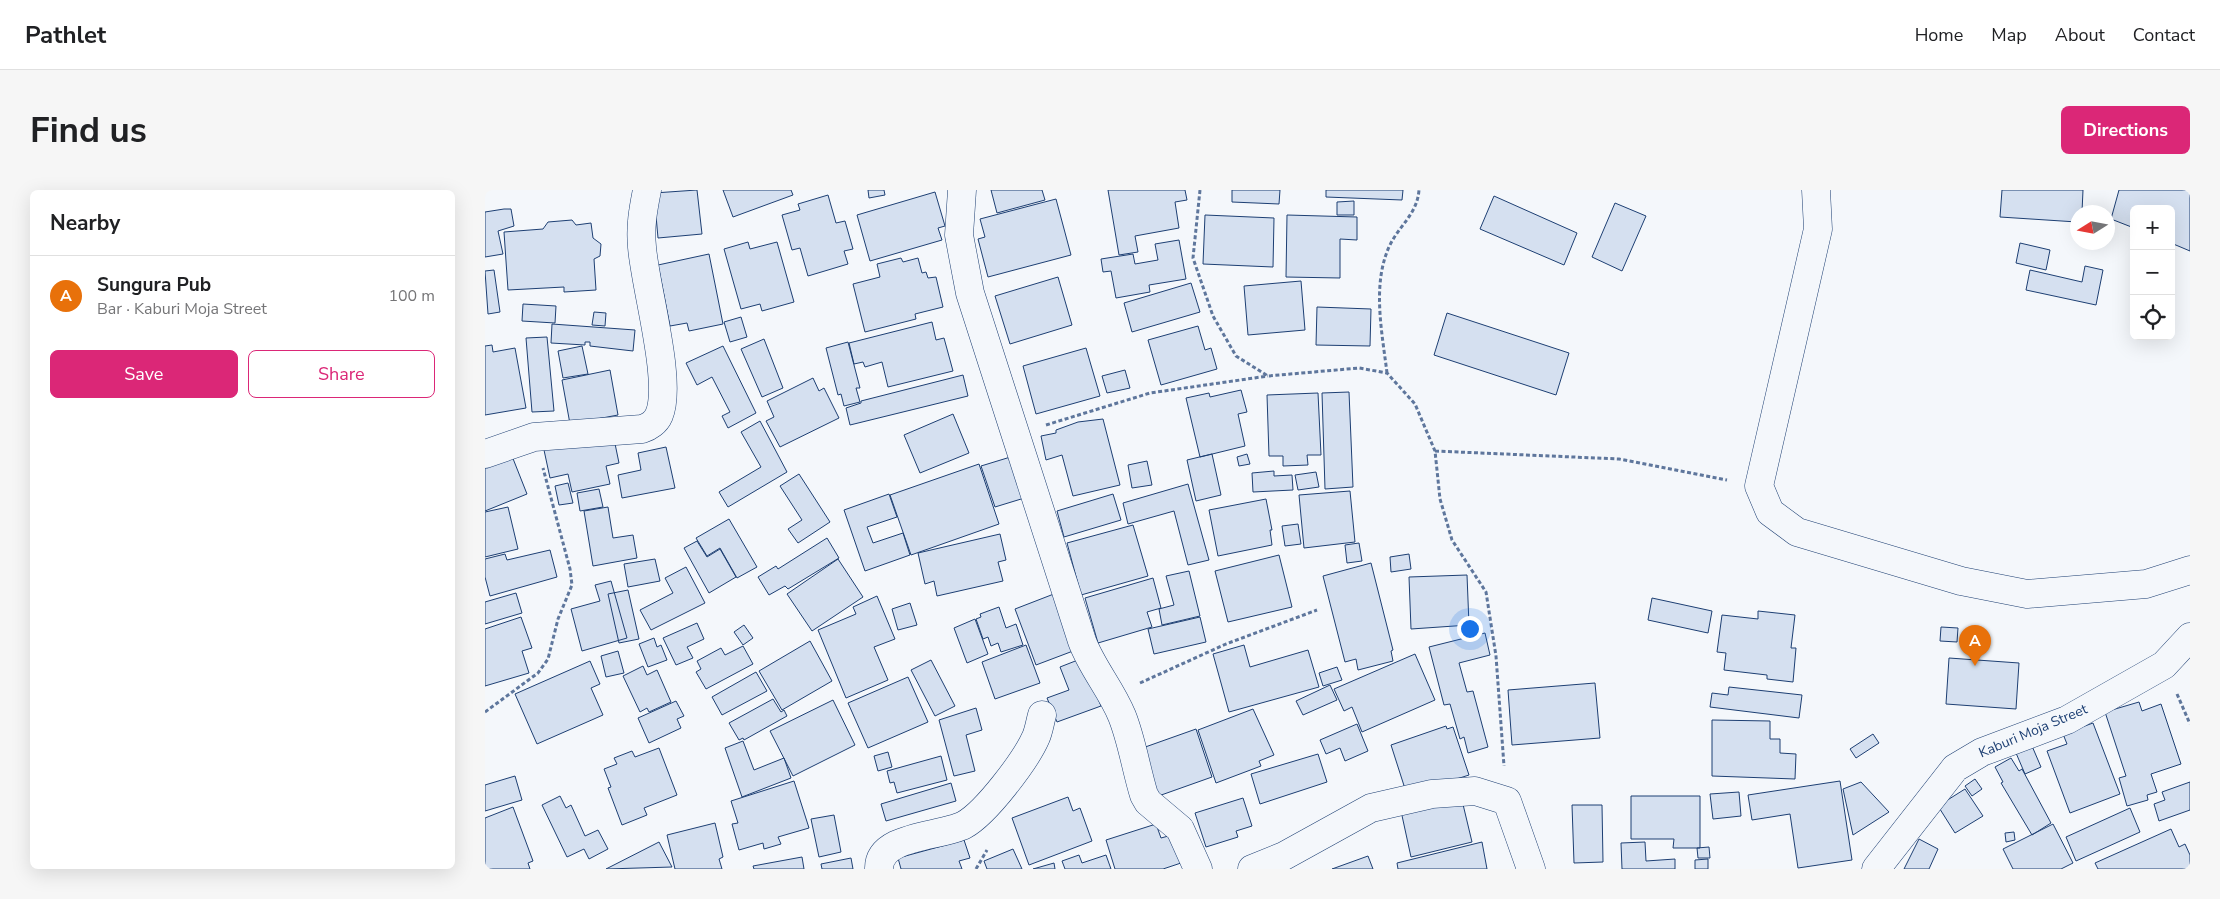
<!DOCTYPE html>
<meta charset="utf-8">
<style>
:root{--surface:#fff;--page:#f6f6f6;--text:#202124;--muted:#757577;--line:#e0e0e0;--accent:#db2777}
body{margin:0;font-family:"Nunito Sans",sans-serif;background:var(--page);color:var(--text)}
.controls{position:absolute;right:15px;top:15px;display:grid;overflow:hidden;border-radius:8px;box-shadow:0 5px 20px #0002}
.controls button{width:45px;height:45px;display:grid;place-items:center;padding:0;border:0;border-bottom:1px solid var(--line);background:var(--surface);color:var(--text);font:25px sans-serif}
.compass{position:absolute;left:1585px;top:15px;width:45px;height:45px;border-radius:50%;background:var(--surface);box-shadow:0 5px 20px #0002;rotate:259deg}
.you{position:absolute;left:984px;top:438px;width:18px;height:18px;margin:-12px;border:4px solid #fff;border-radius:50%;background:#1a73e8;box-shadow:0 0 0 8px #1a73e833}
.badge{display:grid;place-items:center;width:32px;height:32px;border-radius:50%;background:var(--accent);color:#fff;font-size:16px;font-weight:700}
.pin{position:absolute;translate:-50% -41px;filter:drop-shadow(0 1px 2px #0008)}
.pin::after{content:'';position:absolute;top:26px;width:18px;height:15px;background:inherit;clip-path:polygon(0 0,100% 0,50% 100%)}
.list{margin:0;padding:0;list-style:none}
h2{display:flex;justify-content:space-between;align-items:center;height:65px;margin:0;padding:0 20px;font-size:21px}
h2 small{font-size:16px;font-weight:400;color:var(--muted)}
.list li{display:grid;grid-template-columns:32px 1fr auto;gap:15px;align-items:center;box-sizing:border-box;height:80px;padding:0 20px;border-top:1px solid var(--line)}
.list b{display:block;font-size:19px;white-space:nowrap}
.list p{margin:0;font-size:16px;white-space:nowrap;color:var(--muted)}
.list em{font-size:16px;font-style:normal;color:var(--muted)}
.actions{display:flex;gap:10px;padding:15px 20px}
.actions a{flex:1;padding:11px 0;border:1px solid var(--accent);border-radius:8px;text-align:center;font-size:18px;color:var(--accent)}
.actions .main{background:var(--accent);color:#fff}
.icon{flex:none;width:28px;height:28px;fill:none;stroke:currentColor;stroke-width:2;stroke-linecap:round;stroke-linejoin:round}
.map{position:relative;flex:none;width:1705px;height:679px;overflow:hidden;border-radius:8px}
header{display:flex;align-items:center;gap:30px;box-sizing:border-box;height:70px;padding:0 25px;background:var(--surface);border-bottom:1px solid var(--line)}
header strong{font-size:24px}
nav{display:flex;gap:28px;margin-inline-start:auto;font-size:18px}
.intro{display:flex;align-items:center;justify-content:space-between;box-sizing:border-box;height:120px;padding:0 30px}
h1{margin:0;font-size:35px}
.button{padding:12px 22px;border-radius:8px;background:var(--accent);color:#fff;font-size:18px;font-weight:700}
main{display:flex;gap:30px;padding:0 30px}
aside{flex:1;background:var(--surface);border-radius:8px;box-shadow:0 5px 20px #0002}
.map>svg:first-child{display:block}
.building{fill:#d5e0f0;stroke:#1d3f73}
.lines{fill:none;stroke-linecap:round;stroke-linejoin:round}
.minor-casing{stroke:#1d3f73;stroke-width:29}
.path{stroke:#5e769c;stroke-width:3;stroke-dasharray:4 2.5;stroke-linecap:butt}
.minor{stroke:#f4f7fb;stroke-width:28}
.labels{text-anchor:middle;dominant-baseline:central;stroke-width:4;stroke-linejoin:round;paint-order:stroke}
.street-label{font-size:14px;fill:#1d3f73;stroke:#f4f7fb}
</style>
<header>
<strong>Pathlet</strong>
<nav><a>Home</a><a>Map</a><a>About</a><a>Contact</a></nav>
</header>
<div class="intro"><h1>Find us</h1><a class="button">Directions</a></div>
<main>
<aside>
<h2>Nearby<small></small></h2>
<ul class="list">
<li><span class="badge" style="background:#e8710a">A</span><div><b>Sungura Pub</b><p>Bar · Kaburi Moja Street</p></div><em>100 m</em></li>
</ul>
<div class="actions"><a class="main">Save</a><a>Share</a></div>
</aside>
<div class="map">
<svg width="1705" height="679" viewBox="0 0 1705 679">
<rect width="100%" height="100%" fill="#f4f7fb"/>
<!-- building -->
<path class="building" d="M212 0 217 44 173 48 169 3Z
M238 0H306L308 5 248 27Z
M383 0H399L400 5 384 8Z
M506 0H557L560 10 512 23Z
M623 0H700L702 10 690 12 694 38 650 46 653 62 634 65Z
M747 0H795L794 14 747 12Z
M841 0H918L917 10 841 7Z
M1517 0H1598L1597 22H1592V32L1515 27Z
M1634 0H1705V61L1686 53V19H1649V38L1626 29Z
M450 2 460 36 453 38 457 50 385 71 372 25Z
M343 5 351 33 360 31 368 59 359 61 363 74 323 86 315 58 307 60 297 25 315 20 313 14Z
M1009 6 1092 43 1079 75 995 39Z
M571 9 586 65 503 87 493 49 500 47 495 29Z
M869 11V25H852V12Z
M1130 13 1161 26 1137 81 1107 67Z
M19 19H26L29 36 13 41 18 64 0 67V22Z
M720 25 789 28 788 77 718 74Z
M802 25 872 27V50L855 49V88L801 87Z
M87 30 91 35 106 33 108 48 116 54 115 66 109 69 111 100 79 102V97L23 100 19 42 58 39 63 32Z
M694 50 701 89 664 95 665 102 631 108 626 81 618 82 616 69 648 64 650 74 673 70 670 54Z
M263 52 265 59 292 52 309 112 277 121 275 114 256 119 239 59Z
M1535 53 1565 60 1561 80 1531 73Z
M224 64 238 134 204 141 202 133 185 136 173 75Z
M416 68 418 72 433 68 437 83 441 82 443 88 451 87 458 117 430 124 431 129 380 142 368 94 395 87 392 74Z
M1600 76 1618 80 1611 115 1541 100 1545 80 1597 92Z
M9 80 15 122 3 124 0 81Z
M573 87 587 135 525 154 510 106Z
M816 91 820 140 763 145 759 96Z
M706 93 715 122 647 142 639 113Z
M38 114 71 116 70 133 37 131Z
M832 117 886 119 885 156 831 155Z
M109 122 121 123 120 136 107 135Z
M962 123 1084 163 1071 205 949 165Z
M256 127 262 147 245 152 239 132Z
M447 132 451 150 459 148 468 181 403 197 397 172 380 177 378 172 369 174 364 153Z
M67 134 150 140 148 161 105 156V152H100V155L66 153Z
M713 136 720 160 726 158 732 179 676 195 663 150Z
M62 147 69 221 47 222 41 148Z
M279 149 298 198 277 207 256 159Z
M363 152 375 198H371L375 212 359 216 356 204 353 205 341 158Z
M7 155 8 162 30 158 41 218 0 225V156Z
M97 156 103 184 78 188 73 161Z
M238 156 271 223 243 238 237 226 245 222 227 187 212 195 201 173Z
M601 158 615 206 551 224 538 176Z
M125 180 133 225 85 234 77 190Z
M640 180 645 198 622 203 617 186Z
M478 185 483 206 365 235 361 218 376 213V211Z
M328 188 334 201 339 198 354 228 295 257 281 231 289 227 282 211Z
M756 200 762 222 753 224 760 256 715 267 701 208 724 203 725 207Z
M864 202 868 297 840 299 837 203Z
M833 203 836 265H822L823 275 798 276V266H784L782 205Z
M468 224 484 263 435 283 419 245Z
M618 229 635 295 588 306 577 265 561 270 556 246 571 243V240L593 232Z
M275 231 302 282 243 317 234 302 276 277 256 242Z
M128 244 134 273 121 276 125 294 87 302 83 284 65 288 59 260Z
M181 257 190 298 137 308 133 285 156 280 153 263Z
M25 261 42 304 0 321V270Z
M727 264 736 305 711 311 702 270Z
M762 264 765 274 754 276 752 267Z
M532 265 546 306 510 317 496 276Z
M662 271 667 295 647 298 643 275Z
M494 274 514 334 426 365 405 305Z
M789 281V286L807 285 808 300 768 302 767 283Z
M831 282 834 297 813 300 810 285Z
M314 284 345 332 313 353 303 339 317 330 295 296Z
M83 293 88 313 74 315 70 296Z
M703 294 724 370 703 375 689 321 643 334 638 313Z
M114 299 118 317 95 321 92 303Z
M865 301 870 352 819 358 814 305Z
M404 304 412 327 382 337 388 353 418 343 425 365 380 381 359 320Z
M628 304 636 330 579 347 572 321Z
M781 309 787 340H785L787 355 733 366 724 320Z
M23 317 33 359 0 367V322Z
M123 317 128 348 148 345 152 368 108 376 99 321Z
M244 329 272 377 252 388 235 358 222 366 211 348Z
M813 334 816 354 800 356 797 336Z
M648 335 663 386 596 405 582 353Z
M515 344 521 370 513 372 518 391 452 406 449 391 440 394 433 363Z
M342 348 354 368 303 399 300 396 284 405 273 387 291 376 293 379Z
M212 351 222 367 235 359 251 387 224 403 199 358Z
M874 353 877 371 862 373 860 355Z
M65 360 72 387 5 406 0 387V369L20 364 22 370Z
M924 364 926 379 906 382 905 367Z
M794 365 807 417 743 432 730 381Z
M170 369 175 391 143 397 139 374Z
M353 369 378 407 327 441 302 404Z
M886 373 908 460 906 461 908 471 873 480 871 469 860 472 838 386Z
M201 377 220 413 166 440 155 420 188 403 180 388Z
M704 381 715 426 677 435 674 419 689 415 681 386Z
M982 385 984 435 926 439 924 387Z
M668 388 676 418 662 422 667 437 613 453 600 408Z
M126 391 142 448 97 461 86 419 115 411 110 395Z
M143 400 154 449 134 453 123 404Z
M574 402 596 458 551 475 530 419Z
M31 403 37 423 0 434V412Z
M392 406 410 449 389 457 403 490 361 508 333 440 371 424 368 417Z
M1167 408 1227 421 1223 443 1163 430Z
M425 413 432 435 413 440 407 419Z
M514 417 521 438 531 434 538 455 516 462 513 453 506 456 503 447 498 449 491 429 496 427 495 424Z
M1273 421 1310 425 1306 458H1311L1308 492 1282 489V485L1239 480 1241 463 1232 462 1237 425 1273 429Z
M36 427 47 458 37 461 44 483 0 496V439Z
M715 427 721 452 669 464 663 439Z
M490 429 503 464 482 473 469 438Z
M212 433 219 449 202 457 208 468 191 475 178 448Z
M259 435 268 448 258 455 249 442Z
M1456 437 1473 438 1472 452 1455 451Z
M1000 443 1005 465 974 473 982 502 988 501 1003 557 983 563 979 547 975 549 965 514 959 515 944 457Z
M169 448 172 457 176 455 182 470 163 477 154 454Z
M325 451 347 491 297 520 274 481Z
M541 455 555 493 510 509 497 472Z
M759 455 765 477 823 460 834 497 744 522 728 464Z
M258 456 268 474 221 499 211 482 216 479 212 471 236 458 240 465Z
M133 461 139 483 121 487 116 466Z
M930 464 950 510 877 542 867 517 859 521 849 499Z
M598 468 616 516 572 532 562 508 584 500 575 477Z
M1464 468 1534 473 1531 519 1461 514Z
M446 470 470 516 450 526 426 480Z
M105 471 115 494 106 498 118 525 52 554 30 504Z
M158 476 162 485 172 480 186 512 164 522 162 518 155 522 138 486Z
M852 477 857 490 838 496 834 483Z
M271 482 282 501 237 525 227 507Z
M423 487 443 532 383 558 363 513Z
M1110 493 1115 548 1027 555 1023 500Z
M845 495 852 510 818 525 811 511Z
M1244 497 1317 505 1314 528 1225 517 1227 503 1243 505Z
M288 509 296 522 299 520 302 526 259 550 258 548 254 550 244 533Z
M348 510 370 555 308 586 285 541Z
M191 511 199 526 192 529 196 538 164 553 153 528Z
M1654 512 1657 521 1676 514 1696 574 1666 584 1672 602 1662 605 1663 610 1642 616 1634 588 1641 586 1620 522Z
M491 518 497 540 481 545 490 581 469 586 454 530Z
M768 519 789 565 774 571 776 576 731 593 713 540Z
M1227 530 1285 531V549H1295V563L1311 564 1310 589 1227 586Z
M1608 533 1635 604 1585 623 1562 561 1582 554 1578 544Z
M872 534 883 561 860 571 855 558 841 564 835 550Z
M961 536 962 539 968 537 984 585 922 605 906 555Z
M711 539 727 587 665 609 649 561Z
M1388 544 1394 553 1371 568 1365 559Z
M258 551 269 580 299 568 306 588 257 607 240 558Z
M1547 556 1556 577 1540 584 1531 563Z
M174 558 192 605 159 618 162 625 137 635 123 598 126 597 119 579 132 574 129 568 147 561 150 567Z
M403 562 407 577 393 581 389 566Z
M833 564 842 592 775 614 766 584Z
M456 566 462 590 412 603 409 592 405 593 402 581Z
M1526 568 1534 581 1537 579 1566 633 1547 645 1516 593 1518 592 1510 577Z
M30 586 37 610 0 621V595Z
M1490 589 1497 599 1487 606 1480 596Z
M309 591 324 638 293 647 296 654 279 659 278 653 254 660 247 634 253 633 246 611Z
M1355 591 1367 670 1313 678 1305 624 1267 630 1263 605Z
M1376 592 1404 622 1368 645 1358 599Z
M1705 592V620L1674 631 1669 614 1680 610 1677 602Z
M466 593 471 611 401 631 396 614Z
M1480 599 1498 626 1470 643 1453 616Z
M1254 602 1256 626 1228 629 1225 604Z
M75 606 81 618 86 615 100 646 113 640 123 659 104 669 99 659 82 667 57 615Z
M976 606 987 652 926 667 916 621Z
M1146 606H1215V658H1188L1189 649H1146Z
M583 607 588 621 595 618 607 651 544 675 527 628Z
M758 608 767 636 751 641 753 647 721 657 710 623Z
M1087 615H1117L1118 672 1089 673Z
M28 617 48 671 43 673 45 679H0V628Z
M1645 618 1655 642 1591 671 1581 647Z
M349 625 356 662 334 667 326 629Z
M230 633 238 667 234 669 237 679H190L182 645Z
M671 634 676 648 687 645 696 673 678 679H630L621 650Z
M1568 634 1588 673 1576 679H1528L1518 659Z
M1686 639 1694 657 1700 654 1705 665V679H1613L1610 673Z
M1529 642 1530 650 1521 652 1520 643Z
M1434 649 1453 659 1444 679H1419Z
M479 650 485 668 474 671 477 679H416L413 668Z
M174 652 187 677 121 679Z
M997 652 1002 679H913L912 673Z
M1160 652 1161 671 1190 669V679H1137L1136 653Z
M1224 657 1225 668H1213L1212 658Z
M528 659 537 679H502L499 671Z
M594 665 597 673 621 665 626 679H580L577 671Z
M883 666 888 679H847Z
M317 667 319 679H269L268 676Z
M366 668 368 679H337L336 674Z
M1223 669V679H1210V670Z
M569 673 570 679H548Z"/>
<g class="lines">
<!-- minor casing -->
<g class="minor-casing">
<path id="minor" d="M477 0 474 45 485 103 597 451C607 478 626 499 637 526 647 551 651 579 659 605L663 612 695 639 713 679
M1331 0 1333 39 1274 296 1285 322 1312 342 1476 391 1542 404 1661 394 1705 380
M0 264 49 247 157 239C164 237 171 232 174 225 188 192 160 97 157 57 155 37 158 20 162 0
M394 679C393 645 455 647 479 635 501 623 541 570 551 547 554 540 555 532 557 525
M767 679 799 666 886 618 947 604 990 601 1022 611 1046 679
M1391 679 1470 578 1497 562 1582 530 1679 475 1705 447"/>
</g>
<!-- path -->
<path class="path" d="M715 0 708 68 728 126 751 166 783 186 874 178 902 183 930 214 950 261 955 309 967 350 1001 402 1011 466 1019 576
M902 183C897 142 887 95 904 57 914 35 932 25 934 0
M561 235 665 203 783 186
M950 261 1134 269 1242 290
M655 493 741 454 832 420
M1692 504 1705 534
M0 522 53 483 63 469 73 429 87 395 85 379 58 278
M491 679 502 660"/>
<!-- minor -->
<use href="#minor" class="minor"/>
</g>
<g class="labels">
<!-- street labels -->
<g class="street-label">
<text transform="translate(1548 541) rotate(-23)">Kaburi Moja Street</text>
</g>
</g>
</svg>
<div class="controls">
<button>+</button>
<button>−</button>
<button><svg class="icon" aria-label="locate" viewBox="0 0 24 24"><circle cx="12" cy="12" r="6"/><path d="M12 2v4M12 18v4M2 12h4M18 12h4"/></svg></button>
</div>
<svg class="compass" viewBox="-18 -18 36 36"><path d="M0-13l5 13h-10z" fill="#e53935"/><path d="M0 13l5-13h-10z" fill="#757577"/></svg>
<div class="you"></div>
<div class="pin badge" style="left:1490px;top:476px;background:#e8710a">A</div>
</div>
</main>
